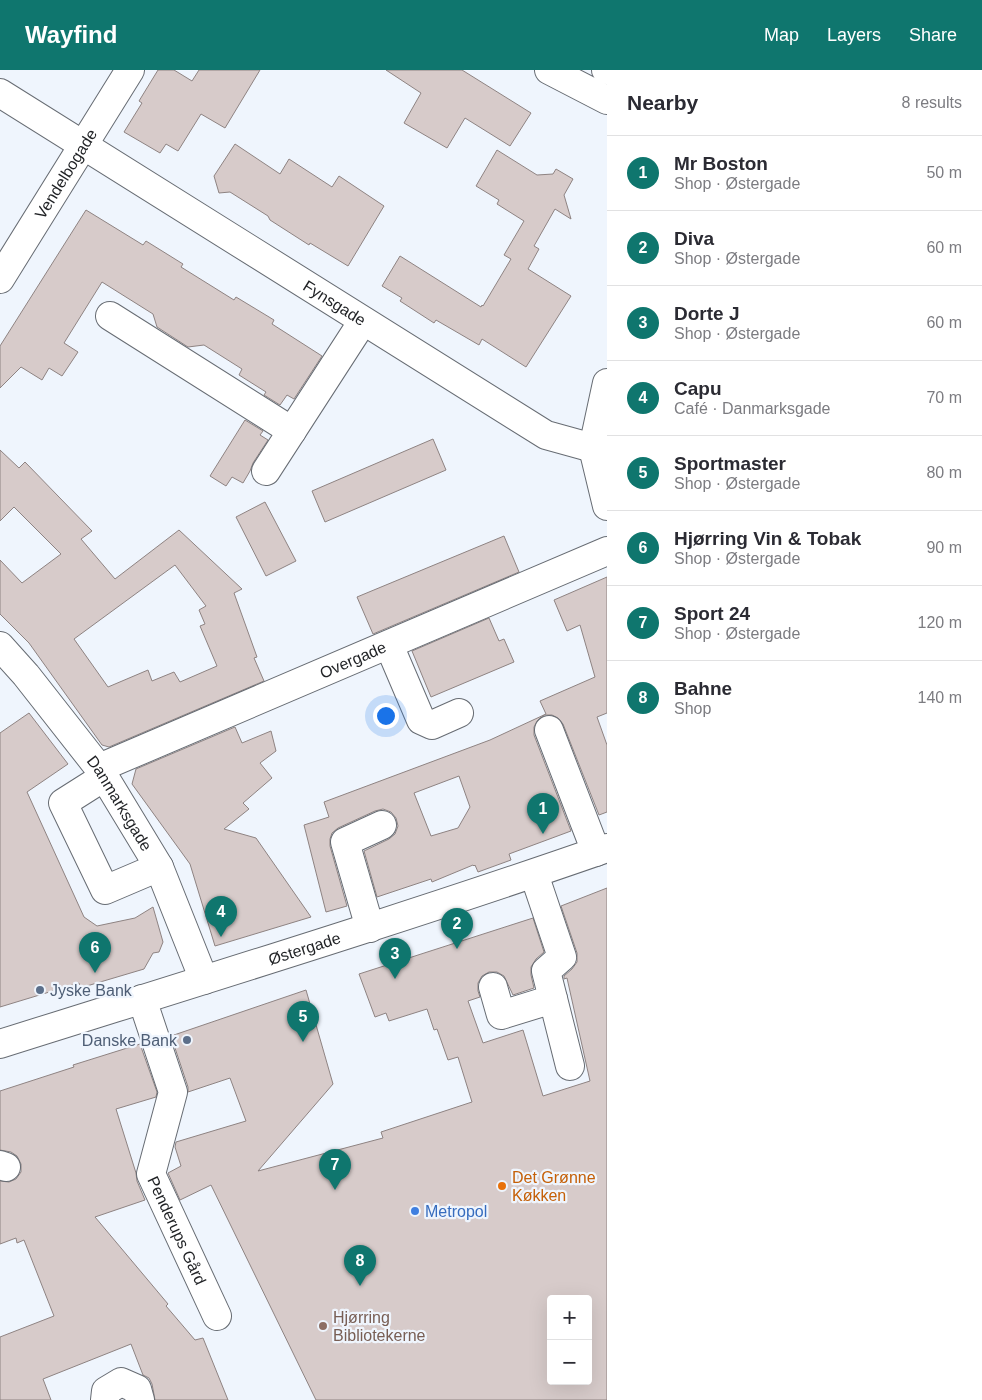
<!DOCTYPE html>
<meta charset="utf-8">
<style>
:root{--surface:#fff;--page:#f7f7f7;--text:#2b2b33;--muted:#7c7c81;--line:#e1e1e2;--accent:#0f766e}
body{margin:0;font-family:Helvetica,sans-serif;background:var(--page);color:var(--text)}
.controls{position:absolute;right:15px;bottom:15px;display:grid;overflow:hidden;border-radius:5px;box-shadow:0 5px 20px #0002}
.controls button{width:45px;height:45px;display:grid;place-items:center;padding:0;border:0;border-bottom:1px solid var(--line);background:var(--surface);color:var(--text);font:25px sans-serif}
.you{position:absolute;left:385px;top:645px;width:18px;height:18px;margin:-12px;border:4px solid #fff;border-radius:50%;background:#1a73e8;box-shadow:0 0 0 8px #1a73e833}
.badge{display:grid;place-items:center;width:32px;height:32px;border-radius:50%;background:var(--accent);color:#fff;font-size:16px;font-weight:700}
.pin{position:absolute;translate:-50% -41px;filter:drop-shadow(0 1px 2px #0008)}
.pin::after{content:'';position:absolute;top:26px;width:18px;height:15px;background:inherit;clip-path:polygon(0 0,100% 0,50% 100%)}
.list{margin:0;padding:0;list-style:none}
h2{display:flex;justify-content:space-between;align-items:center;height:65px;margin:0;padding:0 20px;font-size:21px}
h2 small{font-size:16px;font-weight:400;color:var(--muted)}
.list li{display:grid;grid-template-columns:32px 1fr auto;gap:15px;align-items:center;box-sizing:border-box;height:75px;padding:0 20px;border-top:1px solid var(--line)}
.list b{display:block;font-size:19px;white-space:nowrap}
.list p{margin:0;font-size:16px;white-space:nowrap;color:var(--muted)}
.list em{font-size:16px;font-style:normal;color:var(--muted)}
.map{position:relative;flex:none;width:607px;height:1330px;overflow:hidden}
header{display:flex;align-items:center;gap:30px;box-sizing:border-box;height:70px;padding:0 25px;background:var(--accent);color:#fff}
header strong{font-size:24px}
nav{display:flex;gap:28px;margin-inline-start:auto;font-size:18px}
main{display:flex}
aside{flex:1;background:var(--surface)}
.map>svg:first-child{display:block}
.building{fill:#d7cbca;stroke:#8e8382;fill-rule:evenodd}
.lines{fill:none;stroke-linecap:round;stroke-linejoin:round}
.minor-casing{stroke:#676c73;stroke-width:30}
.minor{stroke:#fff;stroke-width:28}
.service-dot{fill:#5c6f8a;stroke:#eff5fd;stroke-width:2}
.food-dot{fill:#e8710a;stroke:#eff5fd;stroke-width:2}
.shop-dot{fill:#3f7fe0;stroke:#eff5fd;stroke-width:2}
.education-dot{fill:#8d6e63;stroke:#eff5fd;stroke-width:2}
.labels{text-anchor:middle;dominant-baseline:central;stroke-width:4.5;stroke-linejoin:round;paint-order:stroke}
.street-label{font-size:16px;fill:#1f2124;stroke:#eff5fd}
.service-label{font-size:16px;fill:#4e5e75;stroke:#eff5fd;text-anchor:start}
.food-label{font-size:16px;fill:#c56008;stroke:#eff5fd;text-anchor:start}
.shop-label{font-size:16px;fill:#366cbe;stroke:#eff5fd;text-anchor:start}
.education-label{font-size:16px;fill:#785e54;stroke:#eff5fd;text-anchor:start}
</style>
<header>
<strong>Wayfind</strong>
<nav><a>Map</a><a>Layers</a><a>Share</a></nav>
</header>
<main>
<div class="map">
<svg width="607" height="1330" viewBox="0 0 607 1330">
<rect width="100%" height="100%" fill="#eff5fd"/>
<!-- building -->
<path class="building" d="M158 0H174L192 11 199 0H260L225 58 201 44 178 81 166 74 160 83 124 62 142 33 139 31Z
M386 0H462L531 43 510 76 465 48 447 78 404 53 421 23Z
M235 74 280 104 289 89 332 117 339 106 384 136 348 196 310 173 309 175 270 150 268 146 230 122 219 123 214 106Z
M497 80 537 105 553 104 556 99 573 109 564 125 571 149 555 139 534 176 539 179 528 199 571 226 526 297 482 269 479 275 436 250 434 253 400 231 402 228 382 216 400 186 481 237 482 235 483 236 511 189 504 185 524 151 497 134 499 130 476 116Z
M86 140 143 175 146 171 183 194 181 197 234 230 236 227 274 250 272 254 322 286 294 329 287 325 280 335 264 325 266 322 239 305 242 299 204 275 188 277 157 257 153 244 102 212 64 273 78 282 62 306 49 298 42 310 21 297 0 318V276Z
M245 350 263 361 260 365 268 370 253 393 250 401 243 413 232 407 226 416 210 406Z
M433 369 446 400 325 452 312 421Z
M0 380 19 398 25 392 92 461 81 469 115 509 179 460 242 519 234 523 257 587 254 588 264 611 109 677 102 675 29 573 0 544V490L22 513 61 484 14 437 0 451ZM175 495 206 536 199 540 205 554 200 556 217 596 180 612 174 602 152 611 148 600 108 617 74 569Z
M265 432 296 491 266 506 236 447Z
M504 466 519 502 373 564 357 527Z
M607 507V643L597 647 607 675V742L599 745 563 654 558 648 552 645H544L537 651 534 657V665L571 761 509 784 511 790 478 802 475 795 474 796 473 795 432 812 431 809 377 827 364 781 389 769 395 764 398 756 396 748 391 742 383 739 375 741 338 758 332 763 330 769V776L347 836 326 842 304 755 329 747 324 732 490 670 546 644 540 631 595 607 580 555 567 561 554 530ZM459 706 470 737 458 758 431 766 414 723Z
M489 548 499 571 504 569 514 592 431 627 412 581Z
M29 643 68 694 27 722 84 847 97 856 135 848 153 837 163 872 159 882 153 883 144 899 80 918 79 913 0 937V663Z
M235 657 242 673 271 661 276 681 260 693 272 708 243 733 249 739 224 759 256 768 311 847 215 876 190 794 132 714 136 699Z
M607 818V1330H316L211 1115 180 1130 168 1103 181 1096 175 1077 176 1072 246 1051 230 1008 188 1022V1017L171 966 306 920 333 1014 258 1101 383 1068 381 1062 472 1032 458 987 448 990 437 959 434 960 427 939 389 951 386 943 375 947 359 904 533 848 544 882 536 889 531 897V905L534 918 513 925 504 906 497 902H489L482 906 478 913V921L480 927 468 931 483 973 523 960 543 1026 590 1011 567 908 564 909V906L572 899 577 892V883L561 836ZM551 1229H588V1311H551Z
M140 974 157 1022 156 1027 116 1039 136 1103 137 1111 145 1130 95 1147 168 1234 166 1236 195 1270 203 1268 228 1330H155L152 1314 149 1308 143 1305 131 1274 43 1309 51 1330H0V1267L54 1246 24 1170 17 1173 16 1168 0 1174V1111L9 1112 16 1109 21 1102V1094L17 1086 11 1082 0 1080V1021L74 997 73 995Z"/>
<g class="lines">
<!-- minor casing -->
<g class="minor-casing">
<g id="minor">
<path d="M549 0 607 30"/>
<path d="M606 0H607"/>
<path id="s1" d="M0 23 546 365 593 378"/>
<path id="s2" d="M0 209 130 0"/>
<path d="M110 246 292 361"/>
<path d="M607 313 593 378 607 436"/>
<path d="M266 401 363 251"/>
<path d="M389 575 421 650 432 655 459 643"/>
<path id="s3" d="M0 576 26 605 99 698 159 797 204 910"/>
<path d="M549 660 596 782"/>
<path id="s4" d="M99 698 607 481"/>
<path d="M104 707 63 733 105 820 159 797"/>
<path d="M534 804 562 887 546 901 570 996"/>
<path d="M370 858 345 772 382 755"/>
<path d="M493 917 501 945 553 929"/>
<path id="s5" d="M142 929 173 1022 151 1104 217 1246"/>
<path id="s6" d="M0 974C203 910 406 848 607 778"/>
<path d="M0 1095 6 1097"/>
<path d="M105 1330 106 1321 121 1312 137 1319 140 1330"/>
</g>
</g>
<!-- minor -->
<use href="#minor" class="minor"/>
</g>
<!-- markers -->
<g class="service-dot">
<circle cx="40" cy="920" r="5"/>
<circle cx="187" cy="970" r="5"/>
</g>
<circle class="food-dot" cx="502" cy="1116" r="5"/>
<circle class="shop-dot" cx="415" cy="1141" r="5"/>
<circle class="education-dot" cx="323" cy="1256" r="5"/>
<g class="labels">
<!-- street labels -->
<g class="street-label">
<text stroke="none"><textPath href="#s2" startOffset="124">Vendelbogade</textPath></text>
<text stroke="none"><textPath href="#s1" startOffset="395">Fynsgade</textPath></text>
<text stroke="none"><textPath href="#s4" startOffset="276">Overgade</textPath></text>
<text stroke="none"><textPath href="#s3" startOffset="198">Danmarksgade</textPath></text>
<text stroke="none"><textPath href="#s6" startOffset="319">Østergade</textPath></text>
<text stroke="none"><textPath href="#s5" startOffset="245">Penderups Gård</textPath></text>
</g>
<!-- service labels -->
<g class="service-label">
<text x="50" y="920">Jyske Bank</text>
<text x="177" y="970" text-anchor="end">Danske Bank</text>
</g>
<!-- food labels -->
<g class="food-label">
<text x="512" y="1107">Det Grønne<tspan x="512" dy="18">Køkken</tspan></text>
</g>
<!-- shop labels -->
<g class="shop-label">
<text x="425" y="1141">Metropol</text>
</g>
<!-- education labels -->
<g class="education-label">
<text x="333" y="1247">Hjørring<tspan x="333" dy="18">Bibliotekerne</tspan></text>
</g>
</g>
</svg>
<div class="controls">
<button>+</button>
<button>−</button>
</div>
<div class="you"></div>
<div class="pin badge" style="left:543px;top:764px">1</div>
<div class="pin badge" style="left:457px;top:879px">2</div>
<div class="pin badge" style="left:395px;top:909px">3</div>
<div class="pin badge" style="left:221px;top:867px">4</div>
<div class="pin badge" style="left:303px;top:972px">5</div>
<div class="pin badge" style="left:95px;top:903px">6</div>
<div class="pin badge" style="left:335px;top:1120px">7</div>
<div class="pin badge" style="left:360px;top:1216px">8</div>
</div>
<aside>
<h2>Nearby<small>8 results</small></h2>
<ul class="list">
<li><span class="badge">1</span><div><b>Mr Boston</b><p>Shop · Østergade</p></div><em>50 m</em></li>
<li><span class="badge">2</span><div><b>Diva</b><p>Shop · Østergade</p></div><em>60 m</em></li>
<li><span class="badge">3</span><div><b>Dorte J</b><p>Shop · Østergade</p></div><em>60 m</em></li>
<li><span class="badge">4</span><div><b>Capu</b><p>Café · Danmarksgade</p></div><em>70 m</em></li>
<li><span class="badge">5</span><div><b>Sportmaster</b><p>Shop · Østergade</p></div><em>80 m</em></li>
<li><span class="badge">6</span><div><b>Hjørring Vin &amp; Tobak</b><p>Shop · Østergade</p></div><em>90 m</em></li>
<li><span class="badge">7</span><div><b>Sport 24</b><p>Shop · Østergade</p></div><em>120 m</em></li>
<li><span class="badge">8</span><div><b>Bahne</b><p>Shop</p></div><em>140 m</em></li>
</ul>
</aside>
</main>
